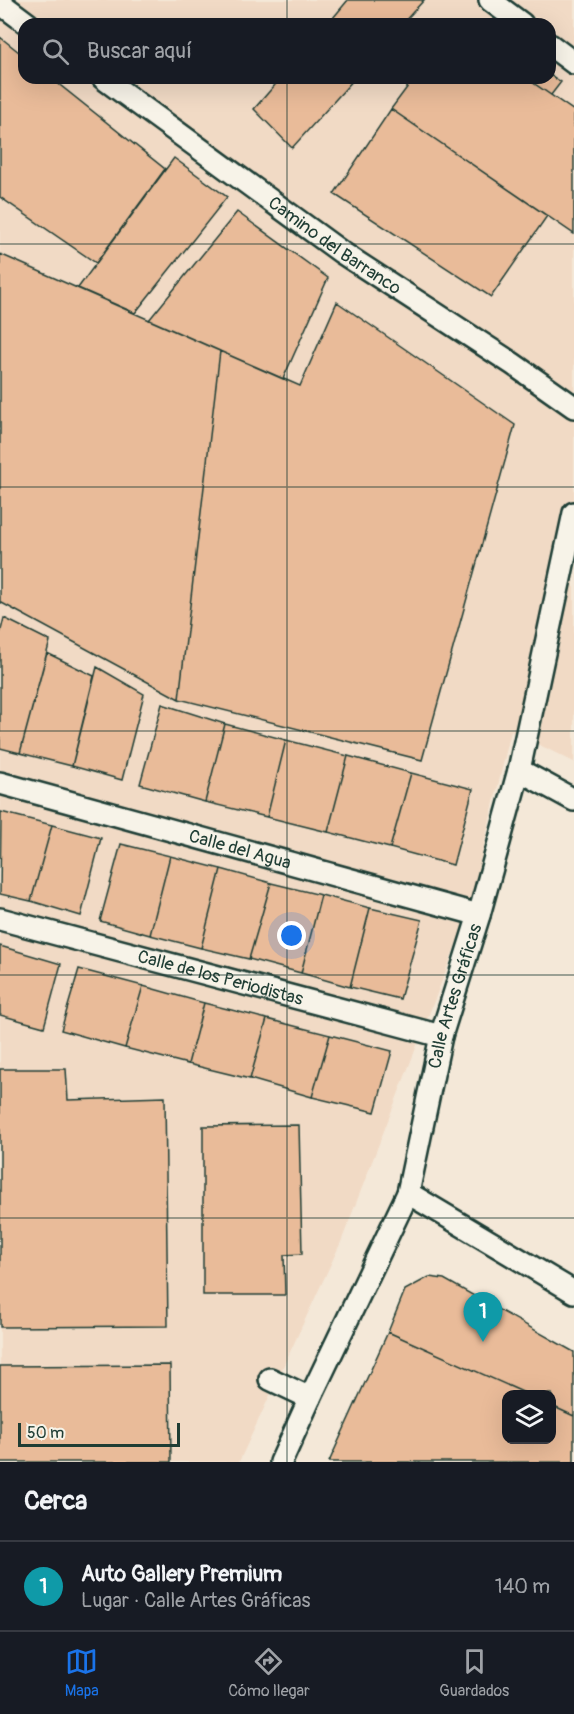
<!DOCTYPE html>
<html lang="es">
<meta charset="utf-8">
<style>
:root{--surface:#171b24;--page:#242831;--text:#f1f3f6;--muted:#9ea1a6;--line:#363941;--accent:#1a73e8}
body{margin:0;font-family:Pangolin,sans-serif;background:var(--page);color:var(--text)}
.controls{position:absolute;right:18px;bottom:18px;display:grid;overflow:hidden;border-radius:12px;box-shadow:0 6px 24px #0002}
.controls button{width:54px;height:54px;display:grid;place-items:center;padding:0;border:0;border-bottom:2px solid var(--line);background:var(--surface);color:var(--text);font:30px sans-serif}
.scale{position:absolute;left:18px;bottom:15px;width:162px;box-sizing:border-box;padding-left:6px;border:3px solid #1f3d34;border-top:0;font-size:16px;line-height:21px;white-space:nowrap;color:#1f3d34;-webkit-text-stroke:4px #f7f3e8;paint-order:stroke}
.you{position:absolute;left:292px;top:936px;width:21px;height:21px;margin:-15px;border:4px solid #fff;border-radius:50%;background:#1a73e8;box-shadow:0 0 0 9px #1a73e833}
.badge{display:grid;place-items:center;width:39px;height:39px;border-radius:50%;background:var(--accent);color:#fff;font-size:20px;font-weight:700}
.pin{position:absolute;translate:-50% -50px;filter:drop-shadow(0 2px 3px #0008)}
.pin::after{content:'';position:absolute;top:32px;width:21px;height:18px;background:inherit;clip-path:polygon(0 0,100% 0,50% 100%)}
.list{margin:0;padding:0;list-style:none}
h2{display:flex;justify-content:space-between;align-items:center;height:78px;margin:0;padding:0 24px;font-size:26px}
h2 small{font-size:20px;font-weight:400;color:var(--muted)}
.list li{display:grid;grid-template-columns:39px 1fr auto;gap:18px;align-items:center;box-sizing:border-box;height:90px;padding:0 24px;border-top:2px solid var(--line)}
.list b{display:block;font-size:22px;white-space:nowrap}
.list p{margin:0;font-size:20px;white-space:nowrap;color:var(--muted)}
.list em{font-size:20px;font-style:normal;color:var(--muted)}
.icon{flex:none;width:33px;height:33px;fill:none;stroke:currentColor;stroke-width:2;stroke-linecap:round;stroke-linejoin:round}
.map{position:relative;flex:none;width:574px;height:1462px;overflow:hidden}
.search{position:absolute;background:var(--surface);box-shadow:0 6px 24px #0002;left:18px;right:18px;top:18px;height:66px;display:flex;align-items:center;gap:15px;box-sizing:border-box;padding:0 21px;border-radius:18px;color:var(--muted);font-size:22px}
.sheet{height:168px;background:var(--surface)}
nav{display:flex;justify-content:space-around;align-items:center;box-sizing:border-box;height:84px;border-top:2px solid var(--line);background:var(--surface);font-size:16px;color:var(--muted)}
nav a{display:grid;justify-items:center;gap:3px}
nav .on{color:var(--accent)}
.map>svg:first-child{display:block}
.built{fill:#f1dac5;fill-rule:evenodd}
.building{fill:#e9bb99;stroke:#1f3d34;stroke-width:1.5}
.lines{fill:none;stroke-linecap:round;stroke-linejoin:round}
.minor-casing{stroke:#1f3d34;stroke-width:26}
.minor{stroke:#f7f3e8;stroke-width:21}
.grid{fill:none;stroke:#1f3d34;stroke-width:1.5;stroke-opacity:0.55}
.labels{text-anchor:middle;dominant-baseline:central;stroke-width:4.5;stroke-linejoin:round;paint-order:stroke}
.street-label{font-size:18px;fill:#1f3d34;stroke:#f7f3e8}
</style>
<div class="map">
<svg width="574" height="1462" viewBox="0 0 574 1462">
<rect width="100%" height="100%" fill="#f4e8d8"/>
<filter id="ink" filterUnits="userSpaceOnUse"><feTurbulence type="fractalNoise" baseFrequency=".0167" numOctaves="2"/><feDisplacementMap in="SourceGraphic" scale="12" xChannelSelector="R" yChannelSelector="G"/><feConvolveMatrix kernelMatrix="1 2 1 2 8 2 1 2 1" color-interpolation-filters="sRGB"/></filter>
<g filter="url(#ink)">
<!-- built -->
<path class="built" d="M0 0H574V762L511 731 467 916 341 1242 239 1462H0ZM24 24H550V78H24Z"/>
<!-- building -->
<path class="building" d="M348 0H424L402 24H328Z
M0 37 24 56V78H51L165 169 96 263 0 197Z
M550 75 561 82 551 95 526 78H550Z
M281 78H355L292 148 254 109Z
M414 78H526L574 111V234L391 109Z
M391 109 547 216 491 297 334 194Z
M174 158 227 197 135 313 78 288Z
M237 212 328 278 283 379 149 320Z
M0 254 220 351 179 699 0 602Z
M337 302 515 425 422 760 179 699 220 351 300 386Z
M4 618 50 641 20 753 0 748V634Z
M47 653 94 676 72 766 20 753Z
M97 667 144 694 122 780 72 766Z
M162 704 225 724 205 802 140 784Z
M225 724 286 740 267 817 205 802Z
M286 740 348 756 328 832 267 817Z
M348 756 411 773 390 848 328 832Z
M411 773 473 789 453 865 390 848Z
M1 812 52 825 31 901 0 894Z
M52 825 101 838 81 916 31 901Z
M121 844 170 856 150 935 100 921Z
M170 856 221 869 201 948 150 935Z
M221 869 271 883 249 959 201 948Z
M271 883 321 895 301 973 249 959Z
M321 895 370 908 350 987 301 973Z
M370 908 422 920 400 999 350 987Z
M0 946 61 964 44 1027 0 1015Z
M79 969 143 986 125 1048 61 1030Z
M143 986 204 1003 188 1064 125 1048Z
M204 1003 267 1019 250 1079 188 1064Z
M267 1019 330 1035 312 1097 250 1079Z
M330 1035 392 1051 375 1112 312 1097Z
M0 1069H66L68 1100 165 1097 168 1326 0 1327Z
M299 1125 302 1254 284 1255 285 1295H203V1126Z
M429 1277 444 1279 574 1352V1416L552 1406V1394H527L388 1332 405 1290Z
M388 1332 527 1394H506V1440H552V1406L574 1416V1462H329Z
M170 1365 171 1462H0V1366Z"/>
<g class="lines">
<!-- minor casing -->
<g class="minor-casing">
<g id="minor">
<path d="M0 0 4 6 28 24"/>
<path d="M490 0 522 24"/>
<path d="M550 45 574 63"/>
<path id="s1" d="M103 78 341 252 513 364 574 407"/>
<path d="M519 770 574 800"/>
<path id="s2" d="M0 783 479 915"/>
<path id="s3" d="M0 919 441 1036"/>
<path d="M408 1193 574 1292"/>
<path d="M270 1379 310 1398"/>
<path id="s4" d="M281 1462 310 1398 408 1193 441 1036 479 915 519 770 574 513"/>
</g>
</g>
<!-- minor -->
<use href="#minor" class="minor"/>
</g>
</g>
<!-- grid -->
<path class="grid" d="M287 0V24M287 78V1462M0 244H574M0 487H574M0 731H574M0 975H574M0 1218H574"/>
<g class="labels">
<!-- street labels -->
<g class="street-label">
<text stroke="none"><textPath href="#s1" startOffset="286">Camino del Barranco</textPath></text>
<text stroke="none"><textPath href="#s2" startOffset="249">Calle del Agua</textPath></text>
<text stroke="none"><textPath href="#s3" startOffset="228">Calle de los Periodistas</textPath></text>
<text stroke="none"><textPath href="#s4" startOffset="500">Calle Artes Gráficas</textPath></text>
</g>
</g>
</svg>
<div class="controls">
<button><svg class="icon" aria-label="layers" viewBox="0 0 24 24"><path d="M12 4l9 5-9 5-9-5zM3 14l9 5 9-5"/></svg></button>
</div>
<div class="scale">50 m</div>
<div class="you"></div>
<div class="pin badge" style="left:483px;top:1342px;background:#0f9aa8">1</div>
<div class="search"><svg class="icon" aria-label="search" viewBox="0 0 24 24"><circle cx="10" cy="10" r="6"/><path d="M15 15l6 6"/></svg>Buscar aquí</div>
</div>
<section class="sheet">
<h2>Cerca<small></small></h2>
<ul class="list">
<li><span class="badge" style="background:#0f9aa8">1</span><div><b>Auto Gallery Premium</b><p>Lugar · Calle Artes Gráficas</p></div><em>140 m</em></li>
</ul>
</section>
<nav>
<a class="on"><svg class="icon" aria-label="map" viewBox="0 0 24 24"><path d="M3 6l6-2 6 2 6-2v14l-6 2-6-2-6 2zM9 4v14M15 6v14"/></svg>Mapa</a>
<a><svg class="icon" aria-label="directions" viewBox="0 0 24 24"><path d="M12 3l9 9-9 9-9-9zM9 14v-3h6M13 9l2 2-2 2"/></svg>Cómo llegar</a>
<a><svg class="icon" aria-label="saved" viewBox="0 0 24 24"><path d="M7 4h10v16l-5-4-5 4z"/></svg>Guardados</a>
</nav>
